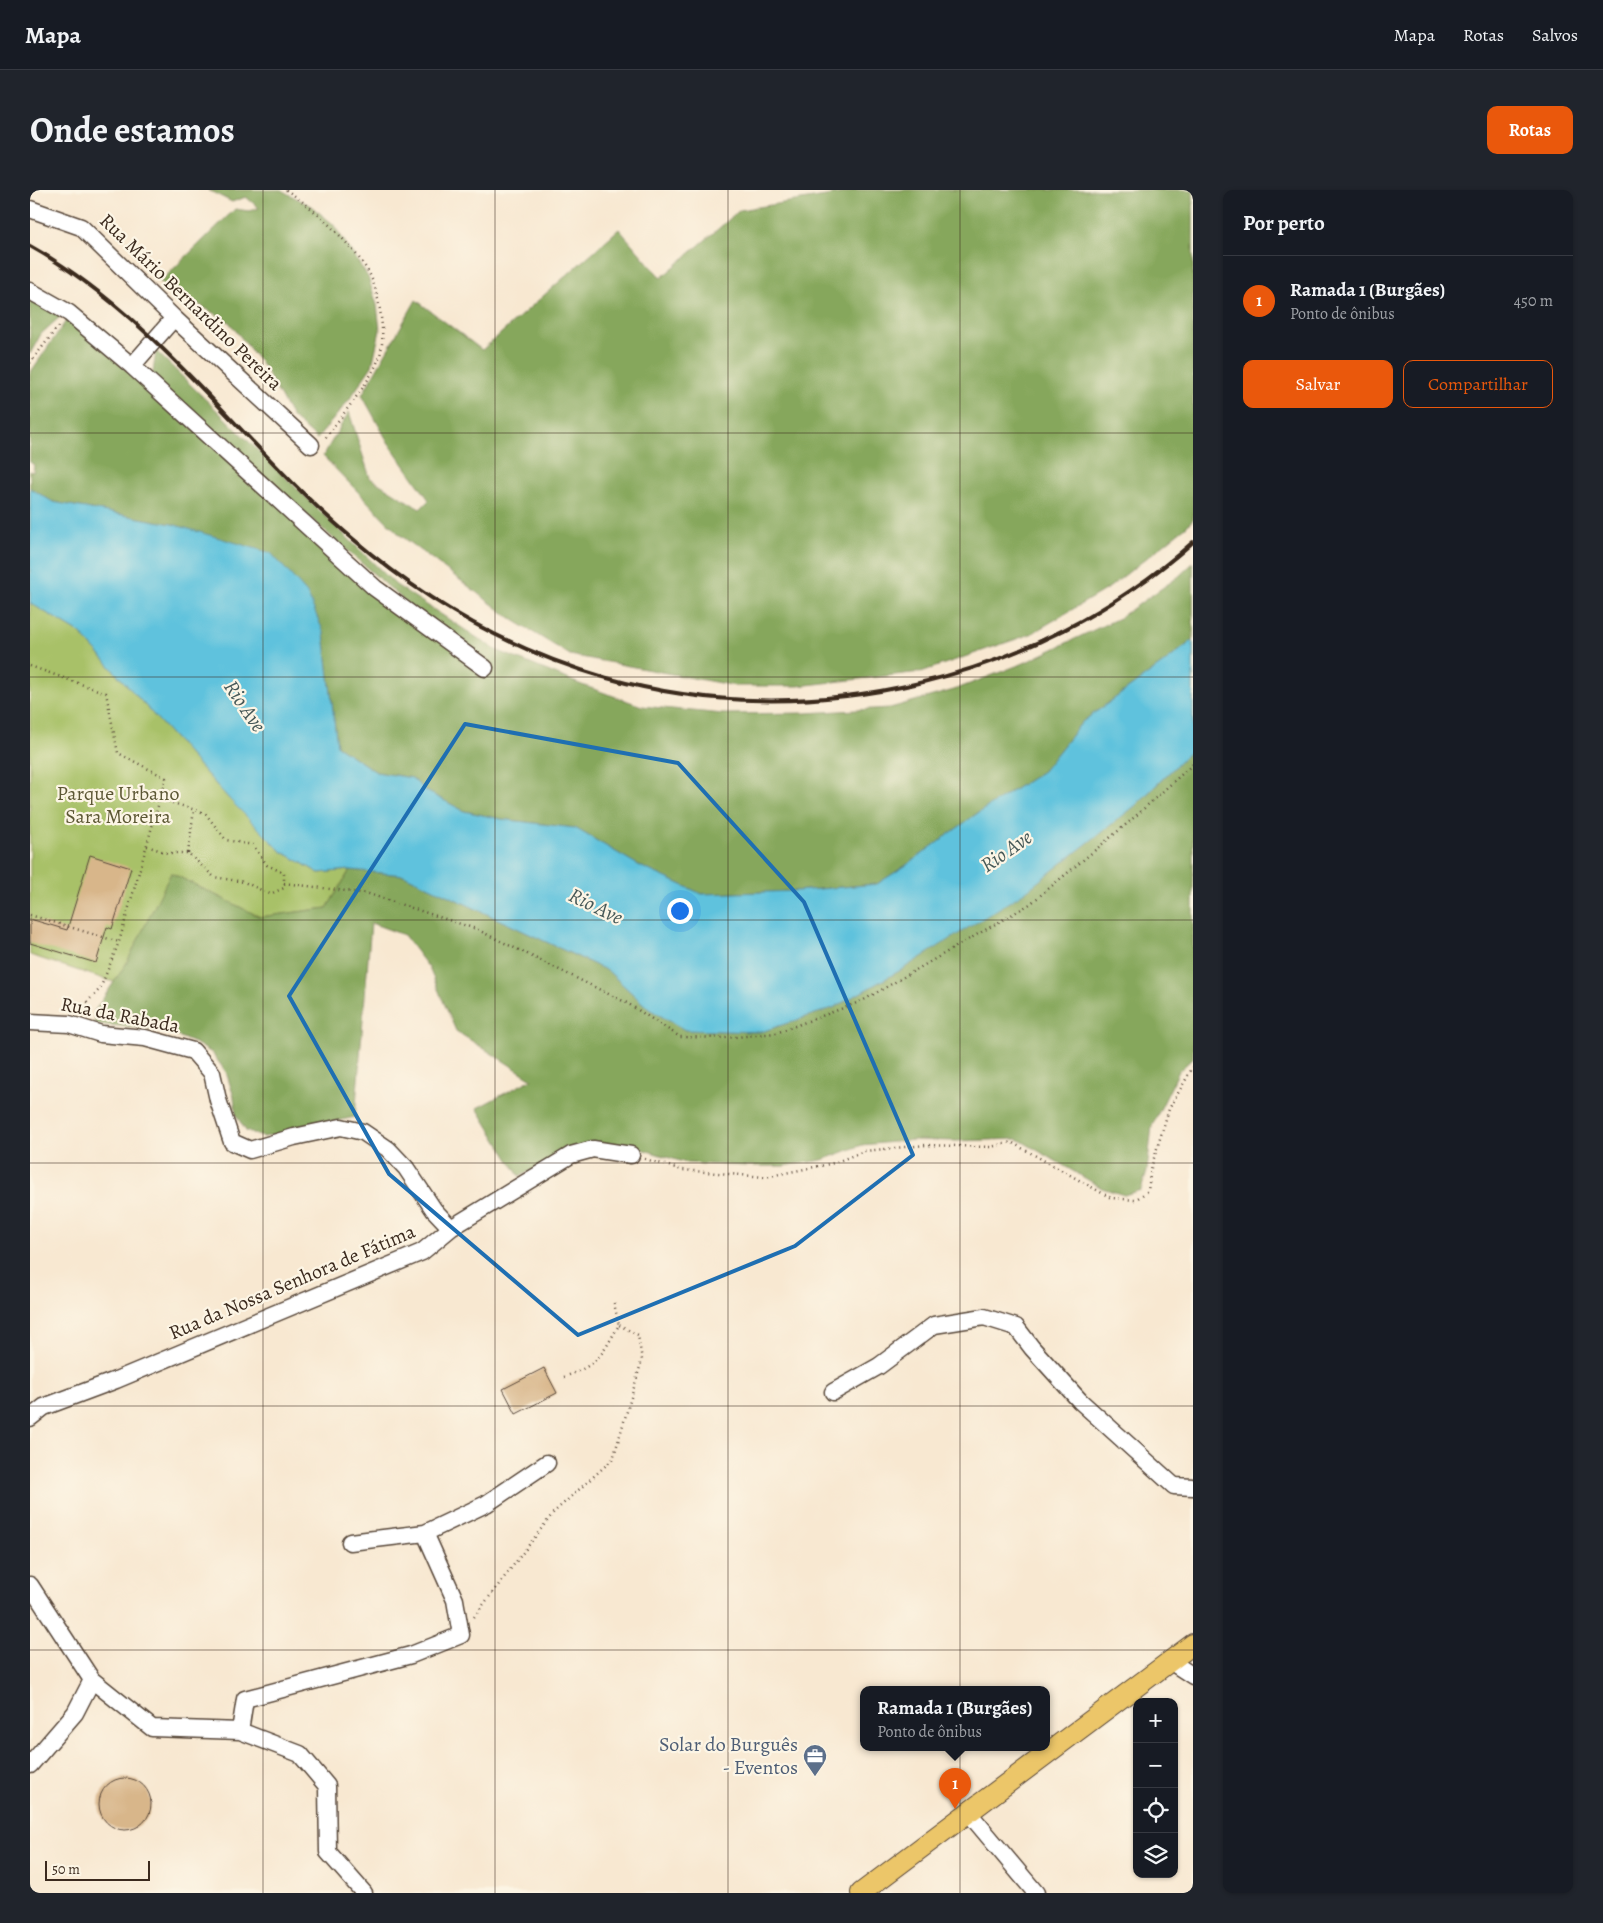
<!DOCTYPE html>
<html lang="pt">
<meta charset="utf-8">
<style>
:root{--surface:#171b24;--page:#20242c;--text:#f1f3f6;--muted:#9ea1a6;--line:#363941;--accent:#ea580c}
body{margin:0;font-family:Alegreya,serif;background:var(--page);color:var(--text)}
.controls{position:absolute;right:15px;bottom:15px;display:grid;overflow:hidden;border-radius:10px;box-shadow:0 1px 4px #0004}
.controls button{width:45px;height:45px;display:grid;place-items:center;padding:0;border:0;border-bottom:1px solid var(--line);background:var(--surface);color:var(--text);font:25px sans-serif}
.scale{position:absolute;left:15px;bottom:12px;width:105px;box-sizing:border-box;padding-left:5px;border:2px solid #3b2a1e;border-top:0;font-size:14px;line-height:18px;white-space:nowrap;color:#3b2a1e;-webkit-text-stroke:4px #fcf5e5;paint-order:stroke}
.you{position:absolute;left:649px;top:720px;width:18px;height:18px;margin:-12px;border:4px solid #fff;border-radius:50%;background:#1a73e8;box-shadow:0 0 0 8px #1a73e833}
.badge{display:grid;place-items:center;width:32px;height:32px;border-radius:50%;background:var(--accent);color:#fff;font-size:16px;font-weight:700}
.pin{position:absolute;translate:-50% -41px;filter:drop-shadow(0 1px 2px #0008)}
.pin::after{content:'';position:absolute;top:26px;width:18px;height:15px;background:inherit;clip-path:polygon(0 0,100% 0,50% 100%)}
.popup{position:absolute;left:830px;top:1496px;width:190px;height:65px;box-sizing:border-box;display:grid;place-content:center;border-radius:10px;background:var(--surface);filter:drop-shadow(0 1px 4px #0005);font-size:16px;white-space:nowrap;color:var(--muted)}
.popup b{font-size:19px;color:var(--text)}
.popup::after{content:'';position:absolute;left:50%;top:100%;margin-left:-10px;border:10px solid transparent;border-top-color:var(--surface)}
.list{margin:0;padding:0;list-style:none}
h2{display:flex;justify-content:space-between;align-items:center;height:65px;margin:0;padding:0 20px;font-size:21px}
h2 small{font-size:16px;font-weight:400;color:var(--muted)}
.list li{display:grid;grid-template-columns:32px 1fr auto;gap:15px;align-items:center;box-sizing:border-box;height:90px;padding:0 20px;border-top:1px solid var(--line)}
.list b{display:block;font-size:19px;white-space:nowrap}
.list p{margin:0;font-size:16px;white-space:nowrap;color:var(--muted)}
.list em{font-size:16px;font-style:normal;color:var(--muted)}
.actions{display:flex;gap:10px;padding:15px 20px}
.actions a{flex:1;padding:11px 0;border:1px solid var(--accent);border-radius:10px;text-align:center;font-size:18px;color:var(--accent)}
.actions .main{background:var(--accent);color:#fff}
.icon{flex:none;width:28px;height:28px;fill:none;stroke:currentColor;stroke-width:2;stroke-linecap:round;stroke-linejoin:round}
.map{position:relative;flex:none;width:1163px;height:1703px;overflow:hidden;border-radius:10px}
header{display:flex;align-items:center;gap:30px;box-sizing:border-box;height:70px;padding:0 25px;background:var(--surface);border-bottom:1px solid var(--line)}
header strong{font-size:24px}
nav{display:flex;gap:28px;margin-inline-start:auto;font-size:18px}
.intro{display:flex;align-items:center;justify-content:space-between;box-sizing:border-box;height:120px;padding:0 30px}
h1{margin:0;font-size:35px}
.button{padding:12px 22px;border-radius:10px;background:var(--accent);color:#fff;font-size:18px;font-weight:700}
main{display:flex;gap:30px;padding:0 30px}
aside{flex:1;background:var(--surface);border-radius:10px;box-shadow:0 1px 4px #0004}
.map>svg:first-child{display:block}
.green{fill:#a8c167;stroke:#727642}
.forest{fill:#86a75c;stroke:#60683d}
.water{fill:#5fc2dd;stroke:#4d767e}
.building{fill:#d8b68a}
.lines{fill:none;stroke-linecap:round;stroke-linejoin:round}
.minor-casing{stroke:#574639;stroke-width:19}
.major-casing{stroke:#574639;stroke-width:22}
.path{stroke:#574639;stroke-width:2.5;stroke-dasharray:1 4;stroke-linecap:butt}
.minor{stroke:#fff;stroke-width:16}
.major{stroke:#ecc669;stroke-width:20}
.rail{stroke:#3b2a1e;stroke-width:4}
.marked{fill:none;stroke:#1f6fb2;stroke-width:4;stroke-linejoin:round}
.grid{fill:none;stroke:#3b2a1e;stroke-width:1;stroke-opacity:0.55}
.labels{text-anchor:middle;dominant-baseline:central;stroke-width:4.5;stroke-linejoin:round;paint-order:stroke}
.street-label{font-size:20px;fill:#3b2a1e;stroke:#fcf5e5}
.park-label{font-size:20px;fill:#5c5734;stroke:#fcf5e5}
.service-label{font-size:20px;fill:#4e5e75;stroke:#fcf5e5;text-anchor:end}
.water-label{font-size:21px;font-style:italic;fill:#465857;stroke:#fcf5e5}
</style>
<header>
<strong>Mapa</strong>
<nav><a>Mapa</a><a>Rotas</a><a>Salvos</a></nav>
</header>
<div class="intro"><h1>Onde estamos</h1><a class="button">Rotas</a></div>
<main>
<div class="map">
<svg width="1163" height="1703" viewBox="0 0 1163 1703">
<rect width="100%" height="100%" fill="#fcf5e5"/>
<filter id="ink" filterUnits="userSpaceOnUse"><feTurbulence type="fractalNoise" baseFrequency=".02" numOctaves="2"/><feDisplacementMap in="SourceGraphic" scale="10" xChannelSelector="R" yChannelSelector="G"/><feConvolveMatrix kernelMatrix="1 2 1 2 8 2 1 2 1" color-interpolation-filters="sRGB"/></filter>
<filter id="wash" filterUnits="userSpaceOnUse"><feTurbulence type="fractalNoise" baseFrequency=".0096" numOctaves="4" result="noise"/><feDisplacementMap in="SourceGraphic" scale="20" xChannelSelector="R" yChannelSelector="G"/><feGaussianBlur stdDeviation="1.12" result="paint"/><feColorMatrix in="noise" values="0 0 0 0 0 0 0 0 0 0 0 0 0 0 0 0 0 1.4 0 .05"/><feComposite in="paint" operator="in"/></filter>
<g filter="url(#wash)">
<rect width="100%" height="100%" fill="#f8e8d1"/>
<!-- green -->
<path class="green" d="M0 413 50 443 201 611 251 661 289 683 320 680 297 718 230 727 141 683 96 796 0 765Z"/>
<!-- forest -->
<path class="forest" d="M178 0H251L281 16 303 34 338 87 347 115 350 140 342 176 319 210 287 249 262 227 234 177 199 132 130 92 205 19 219 21 229 18 216 7 202 12Z
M822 0H1163V329L1157 336 1080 397 1001 444 891 482 768 496H706L540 465 483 430 369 344 293 266 319 222 340 288 390 319 399 310 358 252 332 205 386 110 452 160 589 39 631 88 710 20 820 2Z
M0 105 32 125 11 144 0 164Z
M38 128 248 314 460 483 463 475 386 421 122 189 126 161 366 395 466 460 552 495 612 516 693 524 776 523 860 518 924 500 994 473 1089 428 1148 387 1163 373V450L1135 472 1052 532 1013 581 945 625 878 674 847 694 766 701 672 704 610 676 545 638 471 629 434 621 396 601 382 588 346 582 307 556 294 443 142 334 23 312 0 298V281L3 282 4 275 0 272V183Z
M1163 559V868L1149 881 1122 936 1117 981 1111 1000 1094 1005 1072 998 988 949 926 951 884 950 832 955 792 970 754 976H717L656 973 605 957 567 953 489 986 447 918 502 889 426 841 399 778 374 745 341 733 325 927 234 947 216 941 206 925 204 907 196 882 182 863 167 854 130 839 65 834 64 822 96 774 141 683 230 727 297 718 320 680 374 685 578 781 619 819 655 840 731 842 803 818 871 780 1105 616Z"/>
<!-- water -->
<path class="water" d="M0 298 23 312 142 334 241 363 277 403 294 443 307 556 346 582 382 588 396 601 434 621 471 629 545 638 610 676 672 704 766 701 847 694 878 674 945 625 1013 581 1052 532 1135 472 1163 450V559L1105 616 995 702 871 780 803 818 731 842 655 840 619 819 578 781 374 685 320 680 289 683 251 661 201 611 50 443 0 413Z"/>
<g id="blocks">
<!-- building -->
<path class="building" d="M60 665 101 678 82 739 77 737 66 773 0 753V729L37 740Z
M514 1178 527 1203 486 1224 473 1199Z
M69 1614a26 26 0 1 1 52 0a26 26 0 1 1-52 0Z"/>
</g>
</g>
<g filter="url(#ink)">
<use href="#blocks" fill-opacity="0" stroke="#574639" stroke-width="1"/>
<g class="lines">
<!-- minor casing -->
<g class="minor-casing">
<path id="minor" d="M0 19 51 37 144 128 281 255
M0 101 39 123 102 176 345 398 455 478
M102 176 144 128
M0 832 39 834 71 844 115 848 163 861 182 883 188 910 202 952 220 960 264 947 311 937 333 942 358 959 376 978 404 1020 421 1038
M803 1202 849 1176 904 1135 954 1127 986 1137 1002 1158 1050 1211 1144 1296 1163 1297
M0 1228 14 1217 86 1190 392 1062 421 1038 541 965 563 959 601 965
M320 1352 395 1343 456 1314 517 1273
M0 1395 62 1490 122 1538 210 1541 270 1564 297 1596 298 1662 334 1703
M1140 1471 1163 1486
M210 1541 215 1509 381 1465 431 1445 425 1410 395 1343
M0 1575 45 1523 62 1490
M938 1622 1006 1703"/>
</g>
<!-- major casing -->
<g class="major-casing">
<path id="major" d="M831 1703 1163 1454"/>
</g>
<!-- path -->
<path class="path" d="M256 0C282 16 324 56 339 83 349 100 357 150 349 168 340 193 310 227 294 250
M0 173 30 134
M0 476 76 503 88 563 136 588 89 752 70 799 47 822
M117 656 137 663H158L184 687 214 692 240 704 254 698V683L237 675 223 655 196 650 175 623 130 609
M158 663 164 620
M254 693 339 704 446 739 597 813 650 847 695 848 746 843 832 811 1000 714 1099 632 1163 574
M0 725 89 752
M615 969 652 980 735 987 804 973 834 961 896 955 961 957 981 952 1081 1008 1105 1010 1118 1001 1121 978 1139 919 1163 877
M534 1187C569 1174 571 1166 589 1135L583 1109
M444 1427 524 1322 583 1269 612 1170 608 1145 589 1135"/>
<!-- minor -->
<use href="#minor" class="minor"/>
<!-- major -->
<use href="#major" class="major"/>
<!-- rail -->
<path class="rail" d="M0 56C129 128 211 254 322 348 396 412 482 461 577 488 779 545 1007 491 1163 352"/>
</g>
</g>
<!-- marked area -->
<path class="marked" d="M435 534 648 573 774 712 883 965 765 1056 548 1145 359 984 259 806Z"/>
<!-- grid -->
<path class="grid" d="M233 0V1703M465 0V1703M698 0V1703M930 0V1703M0 243H1163M0 487H1163M0 730H1163M0 973H1163M0 1216H1163M0 1460H1163"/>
<!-- icons -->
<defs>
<g id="office-pin" transform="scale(1.25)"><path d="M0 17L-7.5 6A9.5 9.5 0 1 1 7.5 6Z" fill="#5c6f8a" stroke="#fcf5e5"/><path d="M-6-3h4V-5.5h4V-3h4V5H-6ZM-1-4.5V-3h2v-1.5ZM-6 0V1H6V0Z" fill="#fff"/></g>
</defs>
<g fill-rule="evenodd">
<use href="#office-pin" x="785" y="1566"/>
</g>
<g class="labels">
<!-- street labels -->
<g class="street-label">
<text transform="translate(161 112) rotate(44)">Rua Mário Bernardino Pereira</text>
<text transform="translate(90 825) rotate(11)">Rua da Rabada</text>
<text transform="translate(262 1092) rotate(-23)">Rua da Nossa Senhora de Fátima</text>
</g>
<!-- park labels -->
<g class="park-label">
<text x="88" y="603">Parque Urbano<tspan x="88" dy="23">Sara Moreira</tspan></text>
</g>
<!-- service labels -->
<g class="service-label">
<text x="768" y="1554">Solar do Burguês<tspan x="768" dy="23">- Eventos</tspan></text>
</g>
<!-- water labels -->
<g class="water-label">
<text transform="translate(215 516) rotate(56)">Rio Ave</text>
<text transform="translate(976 661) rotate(-35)">Rio Ave</text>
<text transform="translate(566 716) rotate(26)">Rio Ave</text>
</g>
</g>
</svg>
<div class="controls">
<button>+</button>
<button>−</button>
<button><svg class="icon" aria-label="locate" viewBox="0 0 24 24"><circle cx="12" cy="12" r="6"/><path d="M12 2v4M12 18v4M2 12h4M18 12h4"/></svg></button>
<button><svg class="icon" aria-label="layers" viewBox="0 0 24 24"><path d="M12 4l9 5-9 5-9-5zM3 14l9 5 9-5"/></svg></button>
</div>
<div class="scale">50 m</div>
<div class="you"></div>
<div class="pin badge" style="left:925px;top:1619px">1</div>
<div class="popup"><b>Ramada 1 (Burgães)</b>Ponto de ônibus</div>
</div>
<aside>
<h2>Por perto<small></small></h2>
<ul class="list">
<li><span class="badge">1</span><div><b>Ramada 1 (Burgães)</b><p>Ponto de ônibus</p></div><em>450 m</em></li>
</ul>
<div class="actions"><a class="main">Salvar</a><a>Compartilhar</a></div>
</aside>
</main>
